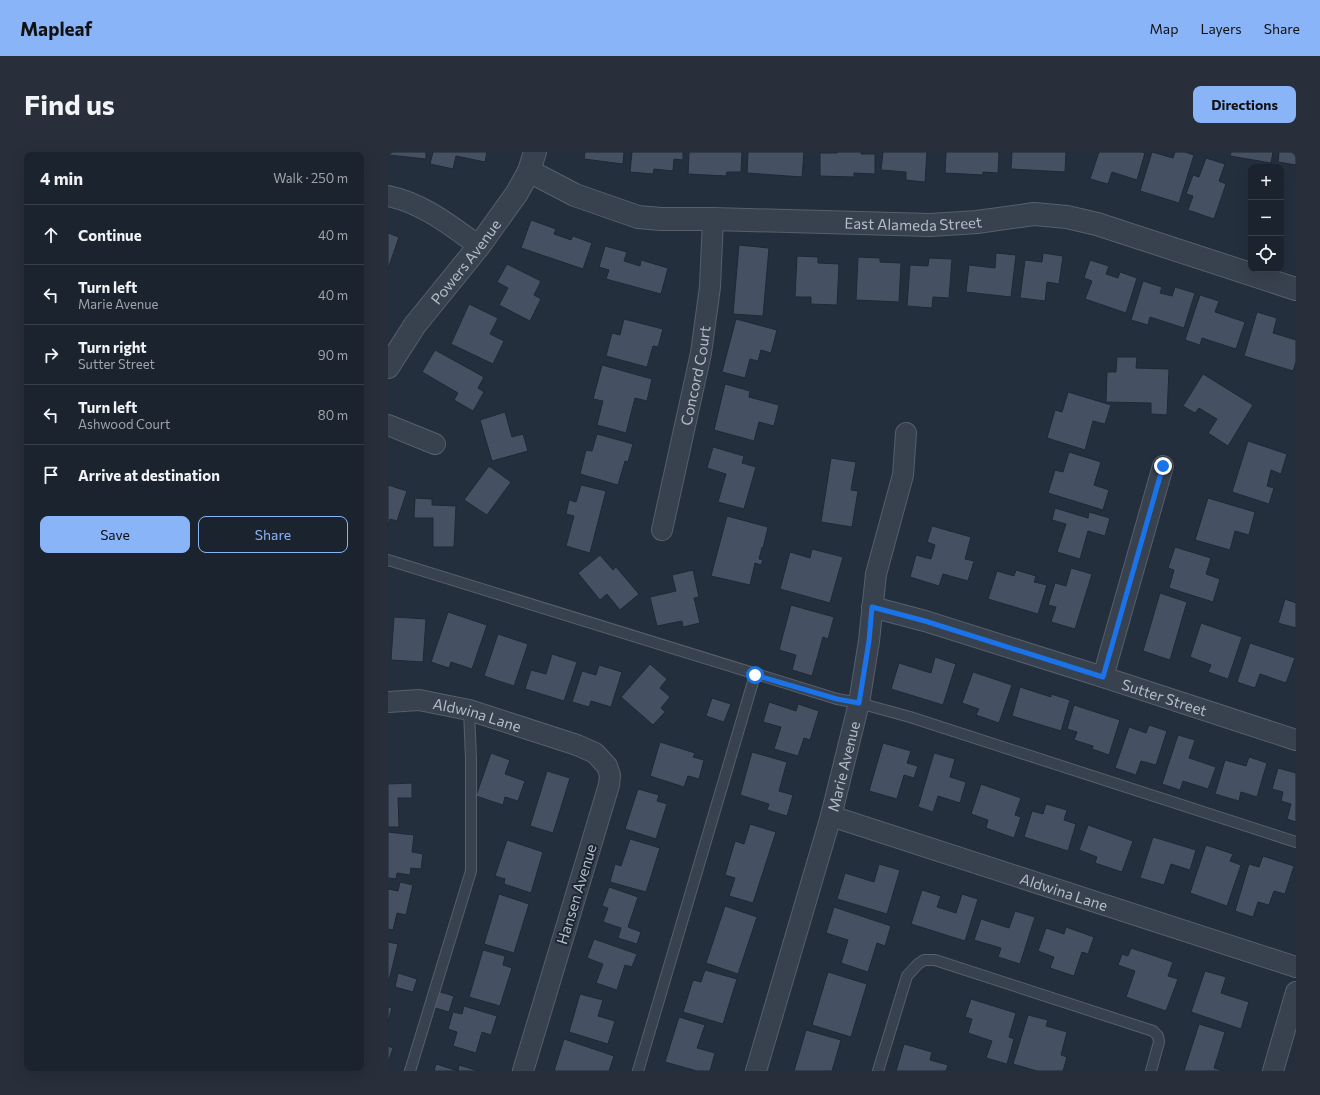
<!DOCTYPE html>
<meta charset="utf-8">
<style>
:root{--surface:#1b232e;--page:#282f3a;--text:#f1f3f6;--muted:#a0a4aa;--line:#39404a;--accent:#8ab4f8}
body{margin:0;font-family:Commissioner,sans-serif;background:var(--page);color:var(--text)}
.controls{position:absolute;right:12px;top:12px;display:grid;overflow:hidden;border-radius:8px;box-shadow:0 4px 16px #0002}
.controls button{width:36px;height:36px;display:grid;place-items:center;padding:0;border:0;border-bottom:1px solid var(--line);background:var(--surface);color:var(--text);font:20px sans-serif}
.stop{position:absolute;width:12px;height:12px;margin:-9px;border:3px solid #1a73e8;border-radius:50%;background:#fff}
.stop.end{background:#1a73e8;border-color:#fff;box-shadow:0 1px 4px #0008}
.list{margin:0;padding:0;list-style:none}
h2{display:flex;justify-content:space-between;align-items:center;height:52px;margin:0;padding:0 16px;font-size:17px}
h2 small{font-size:13px;font-weight:400;color:var(--muted)}
.list li{display:grid;grid-template-columns:26px 1fr auto;gap:12px;align-items:center;box-sizing:border-box;height:60px;padding:0 16px;border-top:1px solid var(--line)}
.list b{display:block;font-size:15px;white-space:nowrap}
.list p{margin:0;font-size:13px;white-space:nowrap;color:var(--muted)}
.list em{font-size:13px;font-style:normal;color:var(--muted)}
.actions{display:flex;gap:8px;padding:12px 16px}
.actions a{flex:1;padding:9px 0;border:1px solid var(--accent);border-radius:8px;text-align:center;font-size:14px;color:var(--accent)}
.actions .main{background:var(--accent);color:#111}
.icon{flex:none;width:22px;height:22px;fill:none;stroke:currentColor;stroke-width:2;stroke-linecap:round;stroke-linejoin:round}
.map{position:relative;flex:none;width:908px;height:919px;overflow:hidden;border-radius:8px}
header{display:flex;align-items:center;gap:24px;box-sizing:border-box;height:56px;padding:0 20px;background:var(--accent);color:#111}
header strong{font-size:19px}
nav{display:flex;gap:22px;margin-inline-start:auto;font-size:14px}
.intro{display:flex;align-items:center;justify-content:space-between;box-sizing:border-box;height:96px;padding:0 24px}
h1{margin:0;font-size:28px}
.button{padding:10px 18px;border-radius:8px;background:var(--accent);color:#111;font-size:14px;font-weight:700}
main{display:flex;gap:24px;padding:0 24px}
aside{flex:1;background:var(--surface);border-radius:8px;box-shadow:0 4px 16px #0002}
.map>svg:first-child{display:block}
.building{fill:#455162;stroke:#1f2835}
.lines{fill:none;stroke-linecap:round;stroke-linejoin:round}
.service-casing{stroke:#565f6c;stroke-width:12}
.minor-casing{stroke:#565f6c;stroke-width:22}
.tertiary-casing{stroke:#565f6c;stroke-width:24}
.service{stroke:#38414e;stroke-width:10}
.minor{stroke:#38414e;stroke-width:20}
.tertiary{stroke:#38414e;stroke-width:22}
.route{stroke:#1a73e8;stroke-width:5}
.labels{text-anchor:middle;dominant-baseline:central;stroke-width:4;stroke-linejoin:round;paint-order:stroke}
.street-label{font-size:15px;fill:#b4bcc9;stroke:#1d2633}
</style>
<header>
<strong>Mapleaf</strong>
<nav><a>Map</a><a>Layers</a><a>Share</a></nav>
</header>
<div class="intro"><h1>Find us</h1><a class="button">Directions</a></div>
<main>
<aside>
<h2>4 min<small>Walk · 250 m</small></h2>
<ul class="list">
<li><svg class="icon" aria-label="ahead" viewBox="0 0 24 24"><path d="M12 20V5M6 11l6-6 6 6"/></svg><div><b>Continue</b></div><em>40 m</em></li>
<li><svg class="icon" aria-label="left" viewBox="0 0 24 24"><path d="M17 20v-9H6M10 6l-5 5 5 5"/></svg><div><b>Turn left</b><p>Marie Avenue</p></div><em>40 m</em></li>
<li><svg class="icon" aria-label="right" viewBox="0 0 24 24"><path d="M7 20v-9h11M14 6l5 5-5 5"/></svg><div><b>Turn right</b><p>Sutter Street</p></div><em>90 m</em></li>
<li><svg class="icon" aria-label="left" viewBox="0 0 24 24"><path d="M17 20v-9H6M10 6l-5 5 5 5"/></svg><div><b>Turn left</b><p>Ashwood Court</p></div><em>80 m</em></li>
<li><svg class="icon" aria-label="arrive" viewBox="0 0 24 24"><path d="M6 21V4h12l-3 4 3 4H6"/></svg><div><b>Arrive at destination</b></div></li>
</ul>
<div class="actions"><a class="main">Save</a><a>Share</a></div>
</aside>
<div class="map">
<svg width="908" height="919" viewBox="0 0 908 919">
<rect width="100%" height="100%" fill="#242f3e"/>
<!-- building -->
<path class="building" d="M0 0H38V7L0 3Z
M45 0H99L97 10 68 4 65 17 42 12Z
M197 0H236L235 12 196 7Z
M244 0H295V8L286 7 285 19 266 17 265 22 242 20Z
M301 0H354L353 20H339L338 24 300 22Z
M360 0H416L414 25 359 21Z
M450 0H473V2H487V22L466 21V25L432 24V1H449Z
M495 0H539L537 30 518 28V20L493 18Z
M558 0H611L610 21 595 20V23L557 21Z
M624 0H678L677 20 623 17Z
M711 0H754L757 1 749 28 724 20 720 32 702 27Z
M764 0 785 6 787 0H797L806 3 791 51 752 39Z
M843 0H885L883 11 842 4Z
M891 0H908V13L890 10Z
M818 6 837 12 831 29 838 32 826 67 800 58 805 44 798 42 805 23 811 25Z
M143 68 168 77 166 82 183 88 185 84 204 91 195 117 133 96Z
M0 81 11 85 0 117Z
M351 93 381 96 375 164 345 162Z
M217 94 239 100 236 109 252 114 253 108 280 116 273 142 218 127 221 118 211 115Z
M608 101 628 103 623 145 578 140 581 113 607 116Z
M655 101 675 104 671 132 659 130 657 149 632 146 637 108 654 110Z
M409 104 430 105V111L451 112 449 153 423 152V145H407Z
M470 105 492 106V110L513 111 511 150 468 148Z
M541 106 564 107 561 146 545 145 544 156 519 154 522 113 540 114Z
M702 108 721 114 718 122 730 126 732 120 749 126 738 161 697 147 704 129 696 126Z
M119 112 153 129 146 143 153 147 142 169 111 153 120 136 109 130Z
M755 129 774 135 772 141 784 144 787 135 807 141 796 176 762 165 760 173 743 168Z
M812 143 831 149 827 160 857 170 848 197 814 186 812 193 797 188Z
M81 152 110 166 102 182 116 189 105 212 63 192Z
M869 160 889 166 885 181 908 188V210L905 219 856 204Z
M236 167 275 177 270 195 265 194 259 215 218 204 224 181 232 183Z
M348 167 389 178 383 201 373 198 370 209 362 207 357 226 334 220Z
M47 198 96 225 90 236 96 240 85 259 66 248 70 241 34 220Z
M729 205H749L748 216 781 217 779 263 763 262V251L718 250 719 220H728Z
M214 213 264 227 259 249 247 246 238 281 209 273 215 249 205 247Z
M815 222 865 253 840 294 820 281 829 267 811 256 807 261 795 254Z
M337 232 362 239 361 245 391 253 386 274 371 270 366 289 326 278Z
M680 240 723 253 717 272 705 269 697 298 659 286 667 258 674 260Z
M117 260 124 285 135 282 140 299 104 309 92 268Z
M209 282 245 292 240 310 237 309 230 333 192 322 198 298 204 299Z
M860 289 899 302 893 322 883 318 879 334 886 336 881 352 844 340Z
M325 295 356 304 354 311 368 315 356 357 330 350 338 322 319 316Z
M681 300 713 310 706 333 721 338 715 358 660 341 667 318 675 320Z
M443 306 468 310 463 338 470 339 464 375 433 370Z
M101 314 123 330 99 363 76 348Z
M0 333 19 339 9 369 2 367 0 374Z
M193 333 218 339 202 401 178 394 186 364 178 362 181 348 188 350Z
M27 346 44 347V353L68 354 66 395H45V366H26Z
M820 346 867 360 861 383 847 379 842 398 807 388Z
M667 356 700 366 701 360 722 366 717 384 700 379 692 407 669 400 678 372 664 368Z
M339 364 380 375 375 396 374 395 371 407 375 408 373 413 367 411 362 433 323 424Z
M544 374 583 385 577 407 586 409 580 429 555 422 551 434 522 425 528 403 543 407 547 393 539 390Z
M787 395 823 406 818 422 832 427 825 450 781 436 786 418 780 416Z
M424 397 455 405 442 451 392 437 402 400 422 406Z
M212 403 225 418 228 415 251 442 232 458 219 442 212 448 190 421Z
M683 416 704 422 687 477 663 470 668 455 660 453 667 431 678 434Z
M305 418 311 445 306 446 312 471 295 475 294 469 269 474 262 445 288 439 284 423Z
M628 418 648 424 646 430 659 433 650 462 600 447 609 419 626 424Z
M772 441 799 450 782 508 755 499Z
M897 447 908 451V476L890 471Z
M403 453 446 465 440 487 435 485 424 524 404 518 408 503 391 498Z
M60 460 99 473 84 517 63 510 61 516 43 510Z
M6 465 38 467 35 510 3 508Z
M813 471 854 485 840 527 820 520 823 513 802 505Z
M110 482 140 492 126 534 96 524Z
M862 491 907 506 898 531 872 522 867 536 849 530Z
M164 502 189 510 176 549 137 537 143 518 158 522Z
M547 505 568 512 555 553 503 537 511 511 543 521Z
M262 512 279 527 272 536 282 545 273 556 277 560 265 573 233 545Z
M211 513 234 520 223 555 203 549 201 555 184 550 194 519 208 523Z
M585 520 624 533 611 571 588 563 591 557 574 551Z
M632 535 663 545V542L682 548 673 579 624 564Z
M324 546 343 552 336 570 318 564Z
M381 550 408 559 410 552 431 559 422 588 416 586 410 604 386 597 393 575 375 570Z
M686 553 732 568 721 603 704 597 705 594 686 588 689 580 679 577Z
M761 573 779 579 768 613 753 609 748 623 727 616 741 575 758 581Z
M790 583 807 588 801 606 828 615 820 637 795 629 792 638 774 632Z
M272 590 307 601 305 605 316 608 311 627 300 624 296 635 262 624Z
M495 591 523 599 519 611 530 614 526 626 516 623 509 647 481 639Z
M364 600 399 610 391 639 405 643 399 664 379 658 381 652 352 643Z
M103 601 122 608 117 622 137 629 130 649 117 645 115 653 88 644Z
M546 601 567 607 562 625 578 630 572 651 550 644 545 660 530 655Z
M861 605 879 611 869 645 853 640 851 649 827 642 837 608 858 614Z
M890 616 908 621V670L899 667 903 652 893 649 895 640 884 637Z
M159 619 182 626 165 681 142 674Z
M24 631V646H10L11 675H0V632Z
M593 632 633 646 627 663 633 665 626 686 598 676 600 668 583 662Z
M250 637 271 643 269 649 279 652 268 687 237 677Z
M658 652 679 658 676 668 688 672 680 699 636 685 644 659 655 662Z
M362 672 388 680 365 751 341 744 347 726 337 723 347 689 356 692Z
M700 673 745 689 734 720 707 711 709 705 691 698Z
M0 680 26 683 24 700 35 702 33 717 23 716 22 723 9 721 8 727 0 726Z
M765 685 808 698 802 718 783 712 776 733 752 726Z
M242 687 272 696 258 740 222 730 227 712 233 714Z
M119 688 155 700 143 741 116 732 117 727 107 724Z
M818 693 845 702 842 709 853 713 839 754 802 741Z
M875 704 906 714 897 742 886 739 881 753 870 750 865 765 847 759 861 712 871 715Z
M491 712 512 718 499 762 449 747 457 721 486 730Z
M12 730 25 733 18 763 9 761 5 778 0 777V737L10 739Z
M221 735 250 745 240 775 253 780 249 792 230 786 233 776 215 770 220 756 214 754Z
M534 738 553 744 549 755 568 761 574 742 590 747 577 789 523 772Z
M111 742 141 752 126 801 96 792Z
M337 754 369 765 350 822 318 811Z
M446 755 503 774 497 794 489 791 480 820 453 811 460 788 438 781Z
M627 759 647 765 632 812 610 805 613 796 586 788 593 767 621 776Z
M678 775 706 785 700 802 694 800 686 824 662 816 666 805 650 799 658 776 676 782Z
M206 787 249 802 244 815 237 813 229 838 208 831 215 812 199 806Z
M0 790 10 792 1 828H0Z
M743 796 785 810 780 824 790 827 778 859 738 845 747 819 730 813 734 802 740 804Z
M95 798 117 804 115 813 124 816 112 854 81 845Z
M317 818 349 827 335 872 295 860 305 828 313 830Z
M817 819 838 825 833 841 861 850 853 877 803 860Z
M440 820 479 832 463 885 424 873Z
M10 821 29 827 25 840 7 835Z
M49 839 66 844 61 860 44 855Z
M192 842 215 848 210 864 227 869 220 892 181 880Z
M583 847 628 861 621 885 626 887 619 912 598 906 604 889 580 881 584 867 577 865Z
M76 854 109 864 103 883 94 880 88 901 65 894 69 880 60 877 65 860 74 862Z
M0 855 4 856 0 870Z
M640 863 660 868 658 874 679 880 673 903 679 905 675 919H649L625 912Z
M291 865 317 873 309 896 327 901 322 919H309L277 910Z
M811 872 837 880 826 916 836 919H796Z
M418 878 453 888 444 919H406Z
M176 887 226 904 221 919H166Z
M516 892 544 900 542 908 560 913 558 919H508Z
M0 894 5 896 0 911Z
M48 912 70 919 71 913 91 919H46Z"/>
<g class="lines">
<!-- service casing -->
<g class="service-casing">
<path id="service" d="M0 408 449 547 471 551 522 565 908 690
M22 919 83 719V607L81 558
M250 919 367 523
M490 919 519 824 530 812 536 808H547L765 879 770 884 771 890 763 919"/>
</g>
<!-- minor casing -->
<g class="minor-casing">
<g id="minor">
<path d="M0 44C35 51 63 74 91 94"/>
<path d="M0 273 47 292"/>
<path id="s1" d="M274 378 313 201 322 135 325 67"/>
<path id="s2" d="M484 455 537 469 715 525 908 588"/>
<path d="M715 525 775 314"/>
<path id="s3" d="M0 550 31 548 81 558 189 593 207 601 219 614 222 623 221 633 135 919"/>
<path id="s4" d="M443 664 908 815"/>
<path id="s5" d="M368 919 443 664 471 551 481 489 488 422 515 323 518 281"/>
<path d="M885 919 908 840"/>
</g>
</g>
<!-- tertiary casing -->
<g class="tertiary-casing">
<g id="tertiary">
<path id="s6" d="M141 19 187 43 250 65 273 67H325L542 73 589 70 646 62 679 65 709 72 908 137"/>
<path id="s7" d="M0 215 27 173 91 94 129 41 141 19 147 0"/>
</g>
</g>
<!-- service -->
<use href="#service" class="service"/>
<!-- minor -->
<use href="#minor" class="minor"/>
<!-- tertiary -->
<use href="#tertiary" class="tertiary"/>
</g>
<g class="lines">
<!-- route -->
<path class="route" d="M367 523 449 547 471 551 481 489 484 455 537 469 715 525 775 314"/>
</g>
<g class="labels">
<!-- street labels -->
<g class="street-label">
<text stroke="none"><textPath href="#s6" startOffset="394">East Alameda Street</textPath></text>
<text stroke="none"><textPath href="#s7" startOffset="131">Powers Avenue</textPath></text>
<text stroke="none"><textPath href="#s1" startOffset="158">Concord Court</textPath></text>
<text stroke="none"><textPath href="#s2" startOffset="306">Sutter Street</textPath></text>
<text stroke="none"><textPath href="#s3" startOffset="91">Aldwina Lane</textPath></text>
<text stroke="none"><textPath href="#s5" startOffset="317">Marie Avenue</textPath></text>
<text stroke="none"><textPath href="#s4" startOffset="245">Aldwina Lane</textPath></text>
<text transform="translate(188 742) rotate(-73)">Hansen Avenue</text>
</g>
</g>
</svg>
<div class="controls">
<button>+</button>
<button>−</button>
<button><svg class="icon" aria-label="locate" viewBox="0 0 24 24"><circle cx="12" cy="12" r="6"/><path d="M12 2v4M12 18v4M2 12h4M18 12h4"/></svg></button>
</div>
<div class="stop" style="left:367px;top:523px"></div>
<div class="stop end" style="left:775px;top:314px"></div>
</div>
</main>
